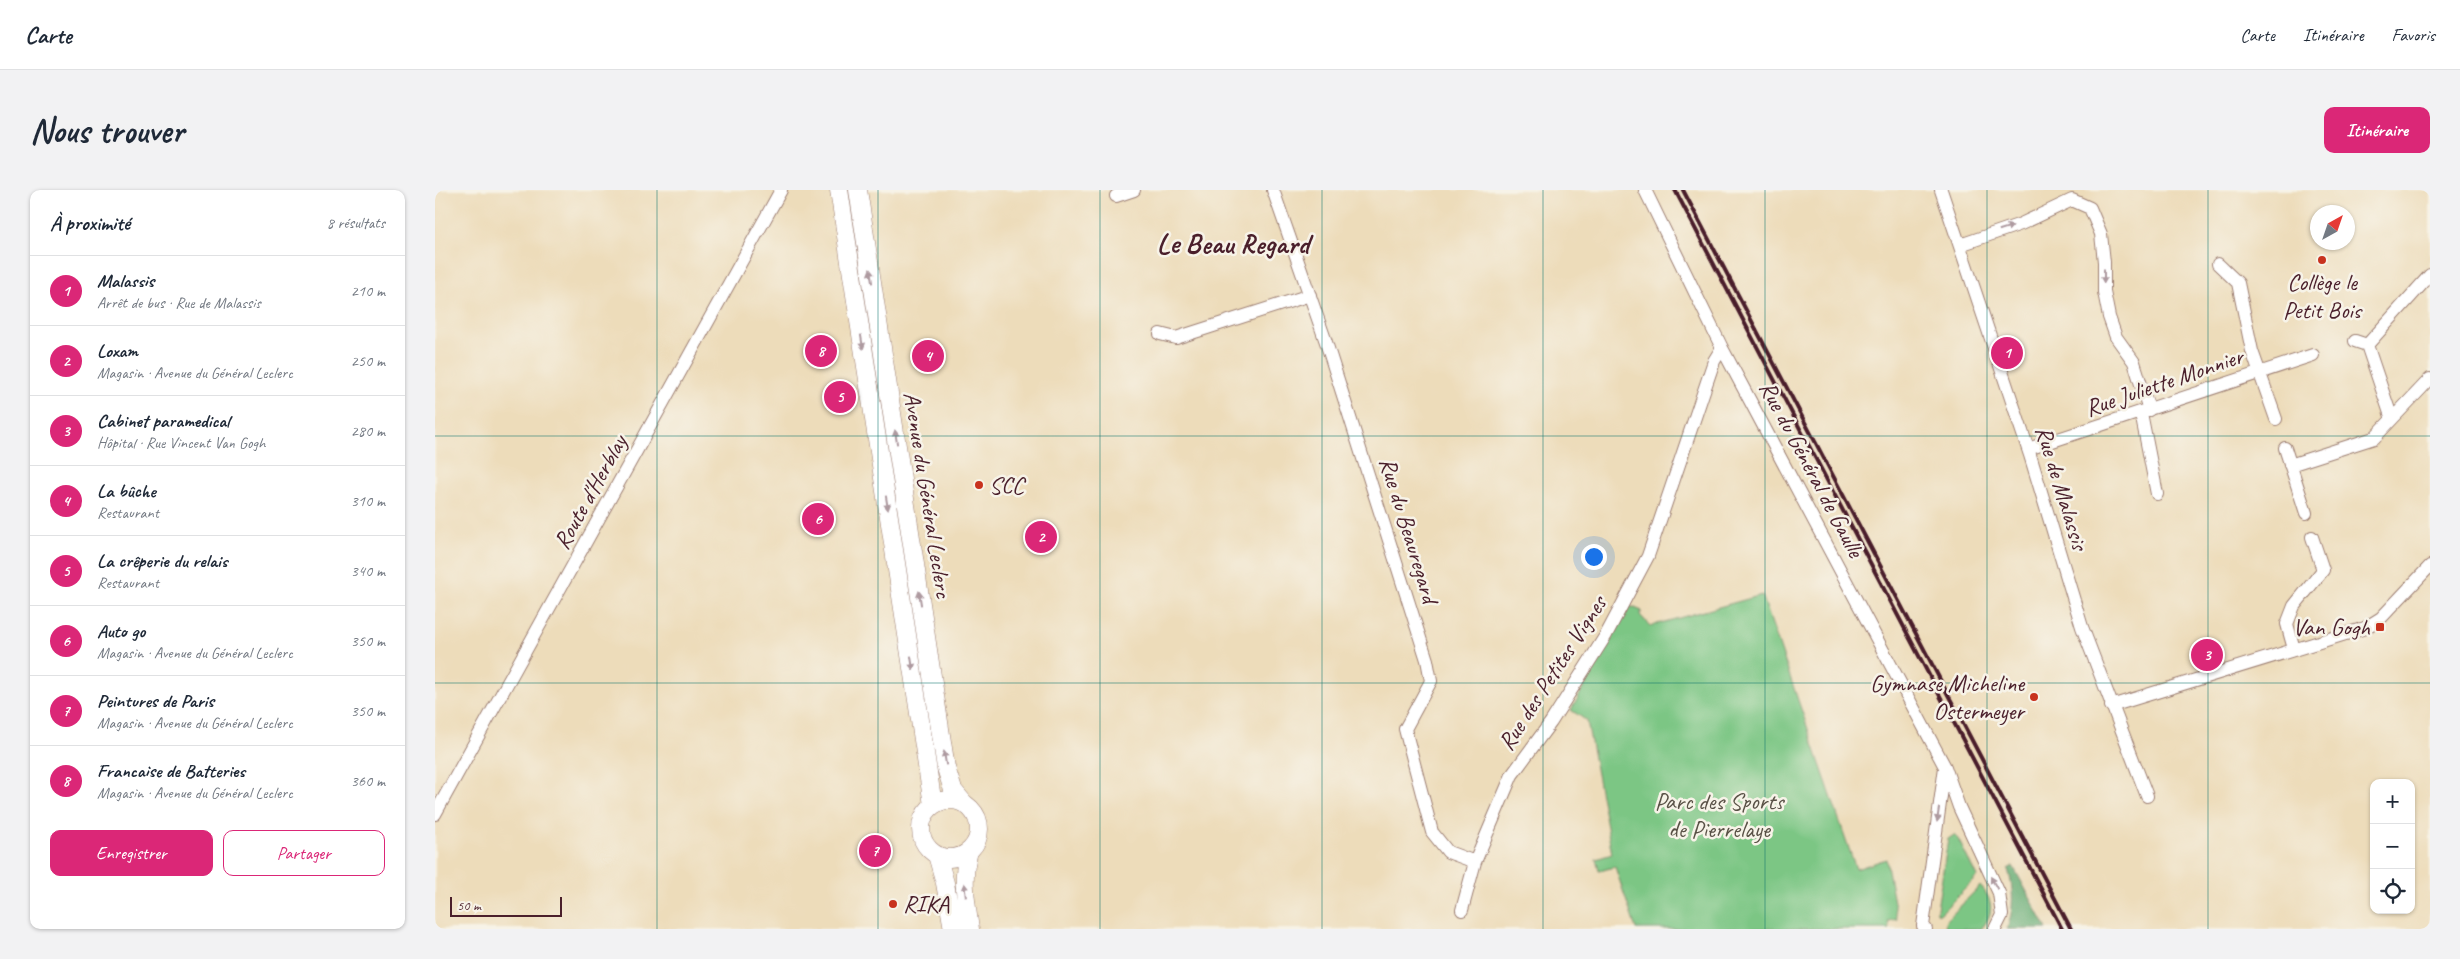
<!DOCTYPE html>
<html lang="fr">
<meta charset="utf-8">
<style>
:root{--surface:#fff;--page:#f2f2f3;--text:#1f2937;--muted:#747a83;--line:#e0e1e3;--accent:#db2777}
body{margin:0;font-family:Caveat,sans-serif;background:var(--page);color:var(--text)}
.controls{position:absolute;right:15px;bottom:15px;display:grid;overflow:hidden;border-radius:10px;box-shadow:0 1px 4px #0004}
.controls button{width:45px;height:45px;display:grid;place-items:center;padding:0;border:0;border-bottom:1px solid var(--line);background:var(--surface);color:var(--text);font:25px sans-serif}
.compass{position:absolute;left:1875px;top:15px;width:45px;height:45px;border-radius:50%;background:var(--surface);box-shadow:0 1px 4px #0004;rotate:40deg}
.scale{position:absolute;left:15px;bottom:12px;width:112px;box-sizing:border-box;padding-left:5px;border:2px solid #4a1f2b;border-top:0;font-size:14px;line-height:18px;white-space:nowrap;color:#4a1f2b;-webkit-text-stroke:4px #f7f3e8;paint-order:stroke}
.you{position:absolute;left:1158px;top:366px;width:18px;height:18px;margin:-12px;border:4px solid #fff;border-radius:50%;background:#1a73e8;box-shadow:0 0 0 8px #1a73e833}
.badge{display:grid;place-items:center;width:32px;height:32px;border-radius:50%;background:var(--accent);color:#fff;font-size:16px;font-weight:700}
.pin{position:absolute;translate:-50% -50%;border:2px solid #fff;box-shadow:0 1px 5px #0006}
.list{margin:0;padding:0;list-style:none}
h2{display:flex;justify-content:space-between;align-items:center;height:65px;margin:0;padding:0 20px;font-size:21px}
h2 small{font-size:16px;font-weight:400;color:var(--muted)}
.list li{display:grid;grid-template-columns:32px 1fr auto;gap:15px;align-items:center;box-sizing:border-box;height:70px;padding:0 20px;border-top:1px solid var(--line)}
.list b{display:block;font-size:19px;white-space:nowrap}
.list p{margin:0;font-size:16px;white-space:nowrap;color:var(--muted)}
.list em{font-size:16px;font-style:normal;color:var(--muted)}
.actions{display:flex;gap:10px;padding:15px 20px}
.actions a{flex:1;padding:11px 0;border:1px solid var(--accent);border-radius:10px;text-align:center;font-size:18px;color:var(--accent)}
.actions .main{background:var(--accent);color:#fff}
.icon{flex:none;width:28px;height:28px;fill:none;stroke:currentColor;stroke-width:2;stroke-linecap:round;stroke-linejoin:round}
.map{position:relative;flex:none;width:1995px;height:739px;overflow:hidden;border-radius:10px}
header{display:flex;align-items:center;gap:30px;box-sizing:border-box;height:70px;padding:0 25px;background:var(--surface);border-bottom:1px solid var(--line)}
header strong{font-size:24px}
nav{display:flex;gap:28px;margin-inline-start:auto;font-size:18px}
.intro{display:flex;align-items:center;justify-content:space-between;box-sizing:border-box;height:120px;padding:0 30px}
h1{margin:0;font-size:35px}
.button{padding:12px 22px;border-radius:10px;background:var(--accent);color:#fff;font-size:18px;font-weight:700}
main{display:flex;gap:30px;padding:0 30px}
aside{flex:1;background:var(--surface);border-radius:10px;box-shadow:0 1px 4px #0004}
.map>svg:first-child{display:block}
.green{fill:#7cc684;stroke:#637258}
.forest{fill:#65ab72;stroke:#58654e}
.lines{fill:none;stroke-linecap:round;stroke-linejoin:round}
.minor-casing{stroke:#9c7e72;stroke-width:14}
.secondary-casing{stroke:#9c7e72;stroke-width:19}
.minor{stroke:#fff;stroke-width:12}
.secondary{stroke:#fff;stroke-width:18}
.rail{stroke:#4a1f2b;stroke-width:4}
.oneway{fill:#ae9aa0}
.grid{fill:none;stroke:#0f766e;stroke-width:1;stroke-opacity:0.55}
.poi-dot{fill:#c8321e;stroke:#f7f3e8;stroke-width:2}
.labels{text-anchor:middle;dominant-baseline:central;stroke-width:5;stroke-linejoin:round;paint-order:stroke}
.poi-label{font-size:24px;fill:#4a1f2b;stroke:#f7f3e8;text-anchor:start}
.street-label{font-size:24px;fill:#4a1f2b;stroke:#f7f3e8}
.park-label{font-size:24px;fill:#595146;stroke:#f7f3e8}
.district-label{font-size:29px;font-weight:bold;fill:#4a1f2b;stroke:#f7f3e8}
</style>
<header>
<strong>Carte</strong>
<nav><a>Carte</a><a>Itinéraire</a><a>Favoris</a></nav>
</header>
<div class="intro"><h1>Nous trouver</h1><a class="button">Itinéraire</a></div>
<main>
<aside>
<h2>À proximité<small>8 résultats</small></h2>
<ul class="list">
<li><span class="badge">1</span><div><b>Malassis</b><p>Arrêt de bus · Rue de Malassis</p></div><em>210 m</em></li>
<li><span class="badge">2</span><div><b>Loxam</b><p>Magasin · Avenue du Général Leclerc</p></div><em>250 m</em></li>
<li><span class="badge">3</span><div><b>Cabinet paramedical</b><p>Hôpital · Rue Vincent Van Gogh</p></div><em>280 m</em></li>
<li><span class="badge">4</span><div><b>La bûche</b><p>Restaurant</p></div><em>310 m</em></li>
<li><span class="badge">5</span><div><b>La crêperie du relais</b><p>Restaurant</p></div><em>340 m</em></li>
<li><span class="badge">6</span><div><b>Auto go</b><p>Magasin · Avenue du Général Leclerc</p></div><em>350 m</em></li>
<li><span class="badge">7</span><div><b>Peintures de Paris</b><p>Magasin · Avenue du Général Leclerc</p></div><em>350 m</em></li>
<li><span class="badge">8</span><div><b>Francaise de Batteries</b><p>Magasin · Avenue du Général Leclerc</p></div><em>360 m</em></li>
</ul>
<div class="actions"><a class="main">Enregistrer</a><a>Partager</a></div>
</aside>
<div class="map">
<svg width="1995" height="739" viewBox="0 0 1995 739">
<rect width="100%" height="100%" fill="#f7f3e8"/>
<filter id="ink" filterUnits="userSpaceOnUse"><feTurbulence type="fractalNoise" baseFrequency=".02" numOctaves="2"/><feDisplacementMap in="SourceGraphic" scale="10" xChannelSelector="R" yChannelSelector="G"/><feConvolveMatrix kernelMatrix="1 2 1 2 8 2 1 2 1" color-interpolation-filters="sRGB"/></filter>
<filter id="wash" filterUnits="userSpaceOnUse"><feTurbulence type="fractalNoise" baseFrequency=".0096" numOctaves="4" result="noise"/><feDisplacementMap in="SourceGraphic" scale="20" xChannelSelector="R" yChannelSelector="G"/><feGaussianBlur stdDeviation="1.12" result="paint"/><feColorMatrix in="noise" values="0 0 0 0 0 0 0 0 0 0 0 0 0 0 0 0 0 1.4 0 .05"/><feComposite in="paint" operator="in"/></filter>
<g filter="url(#wash)">
<rect width="100%" height="100%" fill="#eddcba"/>
<!-- green -->
<path class="green" d="M1327 405 1421 679 1451 669 1462 729 1453 731 1454 739H1201L1180 677 1164 681 1161 669 1177 664 1152 531 1136 520 1195 416 1207 421 1205 425 1215 436Z
M1519 645 1523 649 1542 687 1505 724 1502 723V719L1513 649Z
M1545 696C1559 710 1559 725 1546 739H1511L1510 732Z"/>
<!-- forest -->
<path class="forest" d="M1578 676 1612 739H1572C1579 719 1579 700 1573 679Z"/>
</g>
<g filter="url(#ink)">
<g class="lines">
<!-- minor casing -->
<g class="minor-casing">
<path id="minor" d="M838 0 891 152 992 470 996 491 970 539 997 642 1013 662 1040 672
M1210 0 1287 158 1510 577 1524 617 1564 703 1567 725 1560 739
M1506 0 1595 265 1647 437 1712 606
M681 6 699 0
M1525 55 1586 34 1637 10 1655 18 1666 44 1669 72V102L1674 127 1681 147 1699 172 1714 220
M1783 74 1803 93 1817 161 1841 229
M725 144 741 148 875 105
M1920 151 1932 155 1995 85
M1932 155 1957 229
M1706 223 1722 304
M1850 258 1871 323
M1593 259 1878 165
M1855 275 1939 248 1995 189
M1859 459 1852 434 1859 416 1888 380 1877 347
M1676 516 1930 438 1946 428 1995 376
M0 624 346 0
M1027 720 1040 672 1077 585 1116 532 1171 445 1213 366 1279 171 1287 158
M1491 739 1488 736 1510 577"/>
</g>
<!-- secondary casing -->
<g class="secondary-casing">
<path id="secondary" d="M404 0 498 615
M423 0 511 578 518 600 528 612
M486 639a29 29 0 1 1 58 0a29 29 0 1 1-58 0Z
M534 661C526 688 531 712 535 739
M502 665 510 693 518 739"/>
</g>
<!-- minor -->
<use href="#minor" class="minor"/>
<!-- secondary -->
<use href="#secondary" class="secondary"/>
<!-- rail -->
<path class="rail" d="M1240 0 1627 739
M1248 0 1636 739"/>
</g>
<!-- one-way arrows -->
<defs><path id="oneway-solid" d="M-6-.8H1V-3.2L6.5 0L1 3.2V.8H-6Z" transform="scale(1.25)"/></defs>
<g class="oneway">
<use href="#oneway-solid" transform="translate(1571 38) rotate(-17)"/>
<use href="#oneway-solid" transform="translate(436 86) rotate(-99)"/>
<use href="#oneway-solid" transform="translate(1669 86) rotate(90)"/>
<use href="#oneway-solid" transform="translate(427 152) rotate(81)"/>
<use href="#oneway-solid" transform="translate(461 247) rotate(-99)"/>
<use href="#oneway-solid" transform="translate(452 313) rotate(81)"/>
<use href="#oneway-solid" transform="translate(485 408) rotate(-99)"/>
<use href="#oneway-solid" transform="translate(477 473) rotate(81)"/>
<use href="#oneway-solid" transform="translate(510 568) rotate(-99)"/>
<use href="#oneway-solid" transform="translate(1503 625) rotate(98)"/>
<use href="#oneway-solid" transform="translate(1559 693) rotate(-118)"/>
<use href="#oneway-solid" transform="translate(530 700) rotate(-97)"/>
</g>
</g>
<!-- grid -->
<path class="grid" d="M222 0V739M443 0V739M665 0V739M887 0V739M1108 0V739M1330 0V739M1552 0V739M1773 0V739M0 246H1995M0 493H1995"/>
<!-- markers -->
<g class="poi-dot">
<circle cx="1887" cy="70" r="5"/>
<circle cx="544" cy="295" r="5"/>
<rect x="1940" y="432" width="10" height="10" rx="2.5"/>
<circle cx="1599" cy="507" r="5"/>
<circle cx="458" cy="714" r="5"/>
</g>
<g class="labels">
<!-- poi labels -->
<g class="poi-label">
<text x="1887" y="92" text-anchor="middle">Collège le<tspan x="1887" dy="28">Petit Bois</tspan></text>
<text x="554" y="295">SCC</text>
<text x="1935" y="437" text-anchor="end">Van Gogh</text>
<text x="1589" y="493" text-anchor="end">Gymnase Micheline<tspan x="1589" dy="28">Ostermeyer</tspan></text>
<text x="468" y="714">RIKA</text>
</g>
<!-- street labels -->
<g class="street-label">
<text transform="translate(1729 192) rotate(-19)">Rue Juliette Monnier</text>
<text transform="translate(1377 279) rotate(62)">Rue du Général de Gaulle</text>
<text transform="translate(1627 298) rotate(73)">Rue de Malassis</text>
<text transform="translate(155 302) rotate(-61)">Route d'Herblay</text>
<text transform="translate(493 305) rotate(81)">Avenue du Général Leclerc</text>
<text transform="translate(974 340) rotate(73)">Rue du Beauregard</text>
<text transform="translate(1117 483) rotate(-57)">Rue des Petites Vignes</text>
</g>
<!-- park labels -->
<g class="park-label">
<text x="1284" y="611">Parc des Sports<tspan x="1284" dy="28">de Pierrelaye</tspan></text>
</g>
<!-- district labels -->
<g class="district-label">
<text x="798" y="53">Le Beau Regard</text>
</g>
</g>
</svg>
<div class="controls">
<button>+</button>
<button>−</button>
<button><svg class="icon" aria-label="locate" viewBox="0 0 24 24"><circle cx="12" cy="12" r="6"/><path d="M12 2v4M12 18v4M2 12h4M18 12h4"/></svg></button>
</div>
<svg class="compass" viewBox="-18 -18 36 36"><path d="M0-13l5 13h-10z" fill="#e53935"/><path d="M0 13l5-13h-10z" fill="#747a83"/></svg>
<div class="scale">50 m</div>
<div class="you"></div>
<div class="pin badge" style="left:1572px;top:163px">1</div>
<div class="pin badge" style="left:606px;top:347px">2</div>
<div class="pin badge" style="left:1772px;top:465px">3</div>
<div class="pin badge" style="left:493px;top:166px">4</div>
<div class="pin badge" style="left:405px;top:207px">5</div>
<div class="pin badge" style="left:383px;top:329px">6</div>
<div class="pin badge" style="left:440px;top:661px">7</div>
<div class="pin badge" style="left:386px;top:161px">8</div>
</div>
</main>
